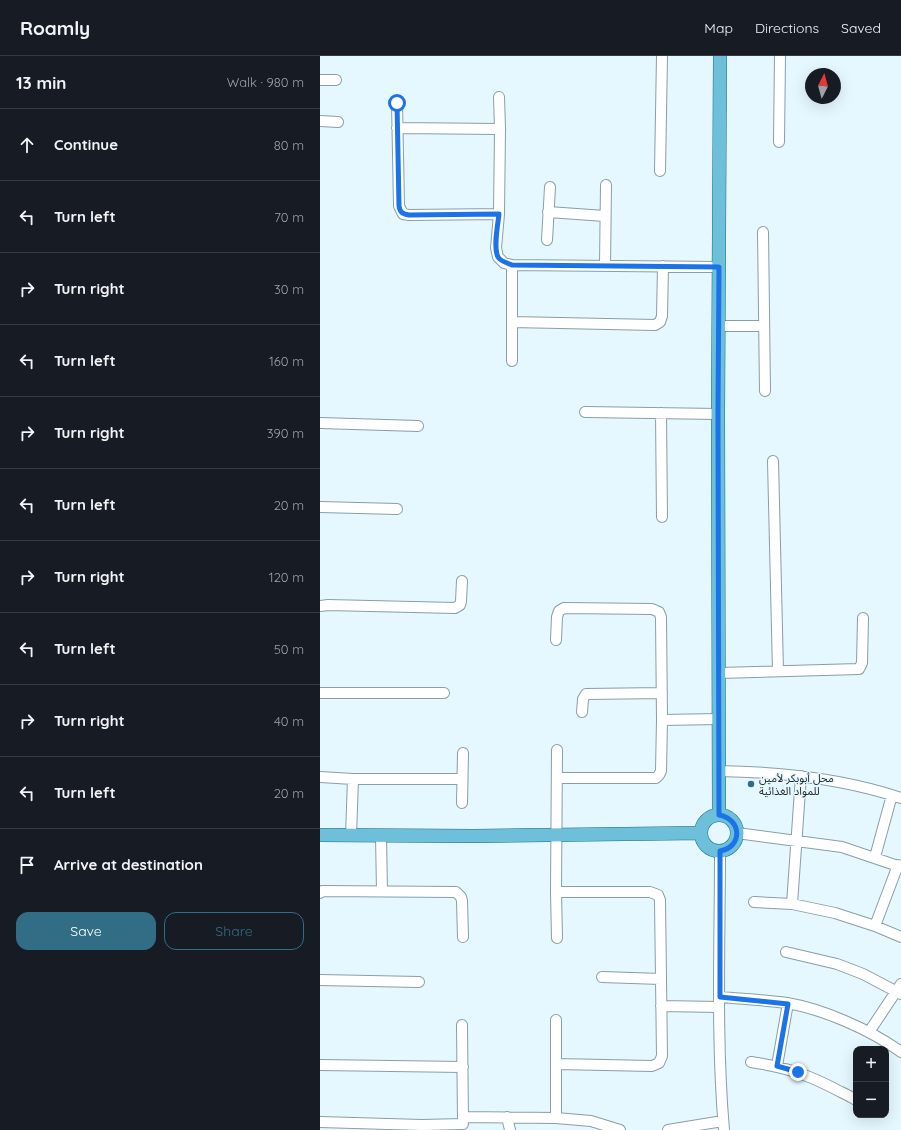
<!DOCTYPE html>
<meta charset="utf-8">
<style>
:root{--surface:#171b24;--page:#20242c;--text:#f1f3f6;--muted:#9ea1a6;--line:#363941;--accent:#326d86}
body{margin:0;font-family:Quicksand,"Noto Sans Arabic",sans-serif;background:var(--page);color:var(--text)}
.controls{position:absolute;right:12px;bottom:12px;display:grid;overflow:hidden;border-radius:8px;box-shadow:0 4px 16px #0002}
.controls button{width:36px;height:36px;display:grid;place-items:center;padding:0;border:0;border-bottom:1px solid var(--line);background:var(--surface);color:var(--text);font:20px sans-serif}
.compass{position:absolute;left:485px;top:12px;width:36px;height:36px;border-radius:50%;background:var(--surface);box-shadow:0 4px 16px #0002;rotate:6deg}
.stop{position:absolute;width:12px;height:12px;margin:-9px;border:3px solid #1a73e8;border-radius:50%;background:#fff}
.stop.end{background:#1a73e8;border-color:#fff;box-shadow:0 1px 4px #0008}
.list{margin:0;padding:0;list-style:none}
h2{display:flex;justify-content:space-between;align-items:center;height:52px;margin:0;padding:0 16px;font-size:17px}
h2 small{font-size:13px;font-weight:400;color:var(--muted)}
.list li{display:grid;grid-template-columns:26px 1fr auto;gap:12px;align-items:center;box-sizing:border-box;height:72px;padding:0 16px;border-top:1px solid var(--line)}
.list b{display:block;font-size:15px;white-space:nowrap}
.list em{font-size:13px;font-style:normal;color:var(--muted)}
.actions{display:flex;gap:8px;padding:12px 16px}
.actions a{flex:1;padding:9px 0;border:1px solid var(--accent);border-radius:12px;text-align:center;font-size:14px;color:var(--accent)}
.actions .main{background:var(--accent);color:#fff}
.icon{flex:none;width:22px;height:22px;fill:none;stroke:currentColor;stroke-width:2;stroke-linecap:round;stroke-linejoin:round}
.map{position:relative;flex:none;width:581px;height:1074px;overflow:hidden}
header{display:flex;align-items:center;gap:24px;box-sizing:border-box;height:56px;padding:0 20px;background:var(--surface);border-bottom:1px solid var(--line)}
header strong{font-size:19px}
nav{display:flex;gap:22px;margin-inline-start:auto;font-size:14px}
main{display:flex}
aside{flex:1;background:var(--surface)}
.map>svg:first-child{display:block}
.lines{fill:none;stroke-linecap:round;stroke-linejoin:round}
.minor-casing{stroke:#899ea7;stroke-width:12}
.major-casing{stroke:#136e8b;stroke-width:14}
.minor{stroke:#fff;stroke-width:10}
.major{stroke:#6ebfd9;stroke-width:13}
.route{stroke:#1a73e8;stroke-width:5}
.poi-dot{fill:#326d86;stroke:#e5f7ff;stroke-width:1.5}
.labels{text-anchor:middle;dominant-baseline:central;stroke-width:3;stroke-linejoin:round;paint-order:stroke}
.poi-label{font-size:11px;fill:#1d2528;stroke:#e5f7ff;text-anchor:start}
</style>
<header>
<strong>Roamly</strong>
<nav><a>Map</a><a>Directions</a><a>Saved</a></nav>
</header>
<main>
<aside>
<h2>13 min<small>Walk · 980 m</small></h2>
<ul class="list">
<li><svg class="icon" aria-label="ahead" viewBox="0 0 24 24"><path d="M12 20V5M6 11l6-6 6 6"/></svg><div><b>Continue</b></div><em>80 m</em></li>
<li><svg class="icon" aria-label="left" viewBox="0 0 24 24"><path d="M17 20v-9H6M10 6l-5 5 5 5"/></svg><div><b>Turn left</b></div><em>70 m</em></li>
<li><svg class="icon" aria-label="right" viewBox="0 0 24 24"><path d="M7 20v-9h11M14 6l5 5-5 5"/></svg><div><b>Turn right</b></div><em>30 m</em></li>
<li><svg class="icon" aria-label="left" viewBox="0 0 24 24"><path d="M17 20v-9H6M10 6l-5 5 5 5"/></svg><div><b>Turn left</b></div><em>160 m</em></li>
<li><svg class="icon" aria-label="right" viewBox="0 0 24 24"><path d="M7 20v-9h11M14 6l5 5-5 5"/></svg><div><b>Turn right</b></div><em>390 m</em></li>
<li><svg class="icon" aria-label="left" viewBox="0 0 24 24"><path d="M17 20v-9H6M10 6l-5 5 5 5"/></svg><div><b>Turn left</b></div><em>20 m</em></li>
<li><svg class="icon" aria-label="right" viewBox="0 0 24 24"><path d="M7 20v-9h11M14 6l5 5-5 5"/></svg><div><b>Turn right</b></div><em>120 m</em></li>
<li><svg class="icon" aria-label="left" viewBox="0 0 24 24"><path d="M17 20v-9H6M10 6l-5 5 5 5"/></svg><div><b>Turn left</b></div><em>50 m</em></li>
<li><svg class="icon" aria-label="right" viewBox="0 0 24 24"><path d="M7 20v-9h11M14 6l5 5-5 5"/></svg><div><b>Turn right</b></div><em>40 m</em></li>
<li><svg class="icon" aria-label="left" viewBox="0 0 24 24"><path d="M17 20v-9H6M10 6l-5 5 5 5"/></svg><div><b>Turn left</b></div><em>20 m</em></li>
<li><svg class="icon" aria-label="arrive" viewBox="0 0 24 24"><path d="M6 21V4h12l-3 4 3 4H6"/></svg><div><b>Arrive at destination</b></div></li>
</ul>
<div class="actions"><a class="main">Save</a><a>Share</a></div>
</aside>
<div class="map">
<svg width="581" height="1074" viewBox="0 0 581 1074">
<rect width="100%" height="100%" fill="#e5f7ff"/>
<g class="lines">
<!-- minor casing -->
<g class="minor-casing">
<path id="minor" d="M0 24H16
M179 41 180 73 179 158 176 192 178 201 184 207 192 209 399 211
M77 47 79 150 83 158 89 159 179 158
M0 65 18 66
M77 72 180 73
M459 86 460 0
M340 115 342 0
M228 156 285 160
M443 176 445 335
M227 184 230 131
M192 209V305
M285 210 286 129
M192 266 335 269 340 266 342 260 343 210
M398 270H444
M265 356 398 358
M341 357 342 461
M0 367 98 370
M453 405 458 615
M0 451 77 453
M0 550 8 549 135 552 140 549 141 545 142 525
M236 584 237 561 239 555 244 552 332 553 339 556 341 561 342 664 341 715 339 719 336 722H237
M399 617 539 613 542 607 543 562
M0 637H124
M262 656 263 643 266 638 342 637
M342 664 399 663
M237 694 236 836 237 882
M399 715C461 716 522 722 581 742
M0 721 33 723H142
M142 747 143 697
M417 777 522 791 581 811
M31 780 33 723
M61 780 62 835
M400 795C400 888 396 982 404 1074
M555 801 572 739
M236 836H330L338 839 340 844 342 1000 339 1007 332 1010 237 1008
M0 837 2 835 136 836 141 841 142 845 143 881
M434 846 472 848 515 857 555 870 581 881
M472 848 481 720
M555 870 578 809
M466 896 517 908 543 918 581 938
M282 921 341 923
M0 924 99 926
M400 941C422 943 445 944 467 947 503 953 551 974 581 996
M341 950 399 951
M142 969 143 1066
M549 976 581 928
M431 1006C464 1011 487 1018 517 1034 523 1037 530 1040 536 1044
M0 1009 143 1011
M457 1010 468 947
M143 1061 236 1062V964
M187 1061 190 1074
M236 1062 271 1065 300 1074
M0 1066 102 1069 143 1068
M348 1074 403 1065"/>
</g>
<!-- major casing -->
<g class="major-casing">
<path id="major" d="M399 759 398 358 400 0
M381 777a18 18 0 1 1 36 0a18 18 0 1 1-36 0Z
M0 779 154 780 381 777"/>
</g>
<!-- minor -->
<use href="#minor" class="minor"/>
<!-- major -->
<use href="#major" class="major"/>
</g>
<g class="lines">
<!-- route -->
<path class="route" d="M77 47 79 150C80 157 83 158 89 159L179 158C178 168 173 192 178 201 180 205 187 207 192 209L399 211 398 358 399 759C422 763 423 791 400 795V941L468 948 457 1010 478 1016"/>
</g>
<!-- markers -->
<circle class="poi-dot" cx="431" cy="728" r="4"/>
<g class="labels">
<!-- poi labels -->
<g class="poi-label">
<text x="439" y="722">محل أبوبكر لأمين<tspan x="439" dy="13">للمواد الغذائية</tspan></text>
</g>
</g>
</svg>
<div class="controls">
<button>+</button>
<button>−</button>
</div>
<svg class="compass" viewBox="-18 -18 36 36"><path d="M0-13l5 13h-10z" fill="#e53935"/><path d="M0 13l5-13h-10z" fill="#9ea1a6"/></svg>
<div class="stop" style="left:77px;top:47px"></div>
<div class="stop end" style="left:478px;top:1016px"></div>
</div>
</main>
